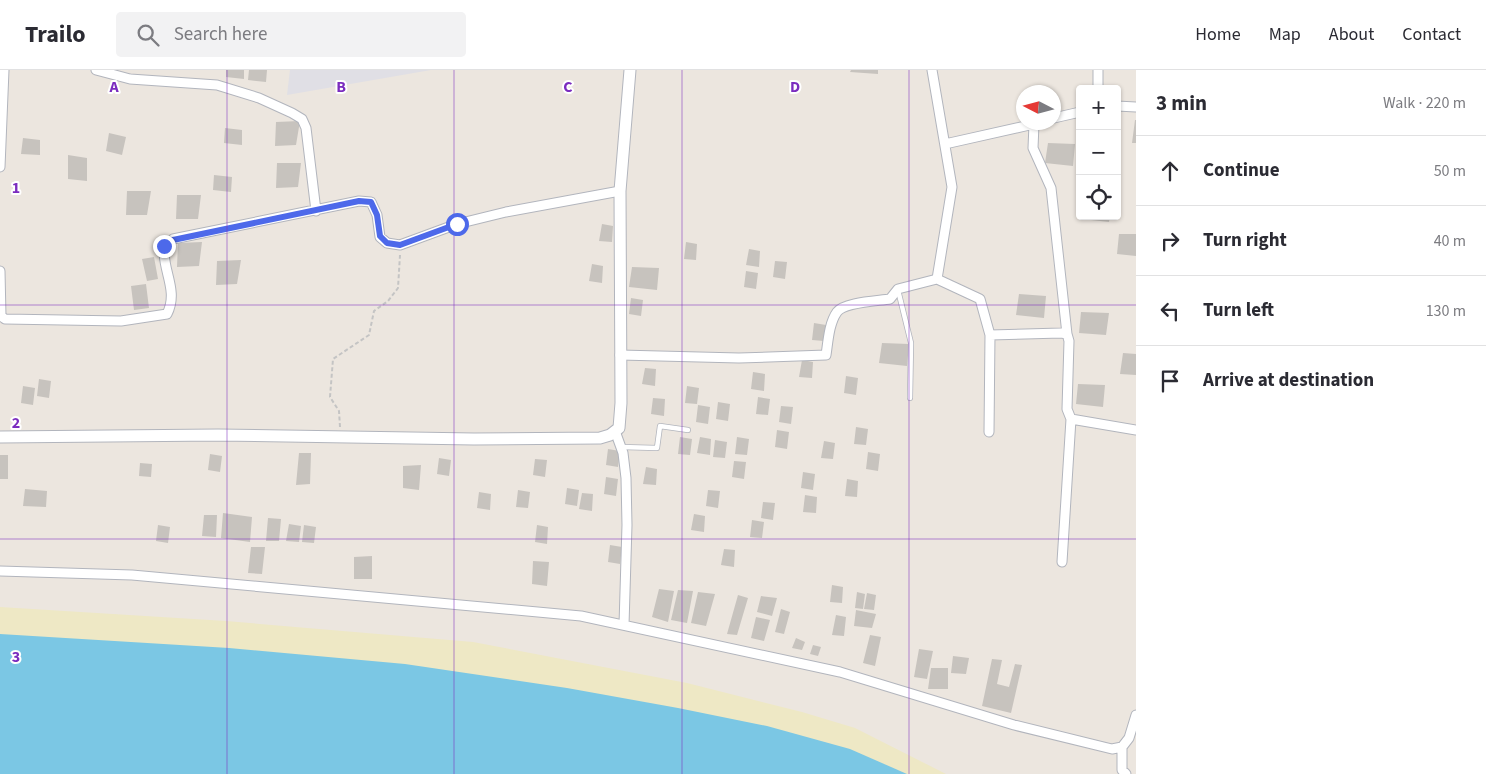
<!DOCTYPE html>
<meta charset="utf-8">
<style>
:root{--surface:#fff;--page:#f2f2f3;--text:#2b2b33;--muted:#7c7c81;--line:#e1e1e2}
body{margin:0;font-family:"Source Sans 3",sans-serif;background:var(--page);color:var(--text)}
.controls{position:absolute;right:15px;top:15px;display:grid;overflow:hidden;border-radius:5px;box-shadow:0 1px 4px #0004}
.controls button{width:45px;height:45px;display:grid;place-items:center;padding:0;border:0;border-bottom:1px solid var(--line);background:var(--surface);color:var(--text);font:25px sans-serif}
.compass{position:absolute;left:1016px;top:15px;width:45px;height:45px;border-radius:50%;background:var(--surface);box-shadow:0 1px 4px #0004;rotate:276deg}
.stop{position:absolute;width:15px;height:15px;margin:-11px;border:4px solid #4d69ea;border-radius:50%;background:#fff}
.stop.end{background:#4d69ea;border-color:#fff;box-shadow:0 1px 5px #0008}
.list{margin:0;padding:0;list-style:none}
h2{display:flex;justify-content:space-between;align-items:center;height:65px;margin:0;padding:0 20px;font-size:21px}
h2 small{font-size:16px;font-weight:400;color:var(--muted)}
.list li{display:grid;grid-template-columns:32px 1fr auto;gap:15px;align-items:center;box-sizing:border-box;height:70px;padding:0 20px;border-top:1px solid var(--line)}
.list b{display:block;font-size:19px;white-space:nowrap}
.list em{font-size:16px;font-style:normal;color:var(--muted)}
.icon{flex:none;width:28px;height:28px;fill:none;stroke:currentColor;stroke-width:2;stroke-linecap:round;stroke-linejoin:round}
.map{position:relative;flex:none;width:1136px;height:704px;overflow:hidden}
header{display:flex;align-items:center;gap:30px;box-sizing:border-box;height:70px;padding:0 25px;background:var(--surface);border-bottom:1px solid var(--line)}
header strong{font-size:24px}
nav{display:flex;gap:28px;margin-inline-start:auto;font-size:18px}
.search{width:350px;height:45px;background:var(--page);display:flex;align-items:center;gap:12px;box-sizing:border-box;padding:0 18px;border-radius:5px;color:var(--muted);font-size:19px}
main{display:flex}
aside{flex:1;background:var(--surface)}
.map>svg:first-child{display:block}
.industrial{fill:#e0dfe5}
.sand{fill:#eee8c5}
.water{fill:#7bc7e4}
.building{fill:#c7c3be}
.lines{fill:none;stroke-linecap:round;stroke-linejoin:round}
.service-casing{stroke:#b2b5bd;stroke-width:6}
.minor-casing{stroke:#b2b5bd;stroke-width:11}
.tertiary-casing{stroke:#b2b5bd;stroke-width:13}
.path{stroke:#c4c4c4;stroke-width:2;stroke-dasharray:4 2.5;stroke-linecap:butt}
.service{stroke:#fff;stroke-width:4.5}
.minor{stroke:#fff;stroke-width:9}
.tertiary{stroke:#fff;stroke-width:11}
.route{stroke:#4d69ea;stroke-width:6}
.grid{fill:none;stroke:#7b2cbf;stroke-width:1;stroke-opacity:0.55}
.grid-label{font-size:16px;text-anchor:middle;font-weight:bold;fill:#7b2cbf;stroke:#fff;stroke-width:4;stroke-linejoin:round;paint-order:stroke}
</style>
<header>
<strong>Trailo</strong>
<div class="search"><svg class="icon" aria-label="search" viewBox="0 0 24 24"><circle cx="10" cy="10" r="6"/><path d="M15 15l6 6"/></svg>Search here</div>
<nav><a>Home</a><a>Map</a><a>About</a><a>Contact</a></nav>
</header>
<main>
<div class="map">
<svg width="1136" height="704" viewBox="0 0 1136 704">
<rect width="100%" height="100%" fill="#ece6df"/>
<!-- industrial -->
<path class="industrial" d="M290 0H431L287 25Z"/>
<!-- sand -->
<path class="sand" d="M0 537 226 551 473 572 687 613 802 642 855 658 946 704H890L0 577Z"/>
<!-- water -->
<path class="water" d="M0 564 229 578 405 594 567 618 678 638 767 656 850 679 907 704H0Z"/>
<!-- building -->
<path class="building" d="M226 0H244V9L226 7Z
M249 0H267L266 12 248 10Z
M851 0H878V4L850 2Z
M1135 50H1136V73H1132Z
M300 51 296 75 275 76 276 52Z
M225 58 242 60V75L224 73Z
M109 63 126 67 122 85 106 81Z
M23 68 40 70V85L21 84Z
M1048 73 1075 74 1073 96 1045 93Z
M68 85 87 88V111L68 109Z
M277 93H301L298 117 276 118Z
M214 105 232 107 231 122 213 120Z
M127 121H151L147 145H126Z
M177 125H201L198 149H176Z
M1082 146H1110L1109 152 1082 149Z
M602 154 613 156 612 172 599 171Z
M1119 164H1136V186L1117 184Z
M202 172 199 196 177 197 178 173Z
M686 172 697 174 696 190 684 189Z
M749 179 760 181 759 197 746 195Z
M154 187 158 209 147 211 142 189Z
M241 190 237 214 216 215 217 191Z
M775 191 787 192 785 209 773 207Z
M592 194 603 196 602 213 589 211Z
M632 197 659 198 657 220 629 217Z
M746 201 758 203 756 219 744 217Z
M146 214 149 238 134 240 131 216Z
M1019 224 1046 226 1044 248 1016 245Z
M631 228 643 230 641 246 629 244Z
M1081 242 1109 243 1106 265 1079 263Z
M814 253 826 255 824 271 812 270Z
M882 273 909 274 907 296 879 293Z
M1123 283 1136 284V305L1120 304Z
M802 290 813 292 812 308 799 307Z
M645 298 656 299 655 316 642 314Z
M753 302 765 304 764 321 751 319Z
M846 306 858 308 856 325 844 323Z
M39 309 51 311 49 328 37 326Z
M1078 314 1105 315 1103 337 1076 334Z
M23 316 35 318 33 335 21 333Z
M687 316 699 318 697 334 685 333Z
M758 327 770 329 768 345 756 344Z
M653 328 665 329 664 346 651 344Z
M718 332 730 334 728 351 716 349Z
M698 335 710 337 708 354 696 352Z
M781 336 793 337 791 354 779 352Z
M856 357 868 359 866 375 854 374Z
M777 360 789 362 787 379 775 377Z
M680 367 692 369 690 385 678 384Z
M700 367 711 369 710 385 697 383Z
M737 367 749 369 747 385 735 384Z
M715 370 727 372 725 388 713 387Z
M824 371 835 373 833 389 821 388Z
M608 379 620 381 618 397 606 395Z
M868 382 880 384 878 401 866 399Z
M299 383H311L310 414 296 415Z
M210 384 222 386 220 402 208 400Z
M0 385H8V409H0Z
M439 388 451 390 449 406 437 404Z
M535 389 547 390 545 407 533 405Z
M734 391 746 392 744 409 732 407Z
M140 393 152 394 151 407 139 406Z
M421 395 419 420 403 418V396Z
M646 397 657 399 656 415 643 414Z
M803 402 815 404 813 420 801 418Z
M606 407 618 409 616 426 604 424Z
M847 409 858 411 857 427 845 426Z
M567 418 579 420 577 436 565 434Z
M25 419 47 421 46 437 23 436Z
M518 420 530 422 528 438 516 437Z
M708 420 720 421 718 438 706 436Z
M479 422 491 424 490 440 477 438Z
M582 423 593 424 592 441 579 439Z
M805 425 817 427 816 443 803 442Z
M763 432 775 433 773 450 761 448Z
M223 443 252 447 250 472 221 468Z
M694 444 705 446 704 462 691 460Z
M204 445H217L216 467 202 466Z
M268 448 281 449 279 471H266Z
M752 450 764 452 762 468 750 467Z
M289 454 301 456 299 472 286 471Z
M158 455 170 457 168 473 156 471Z
M304 455 316 457 314 473 302 472Z
M537 455 548 457 547 474 535 472Z
M610 475 622 477 620 494 608 492Z
M251 477H265L262 504 248 503Z
M724 479 735 480 734 497 721 495Z
M372 486V509H354V487Z
M533 491 549 492 547 516 532 514Z
M832 515 843 517 842 533 830 532Z
M659 519 674 521 668 552 652 547Z
M678 520 693 521 687 553 671 550Z
M698 522 715 524 706 556 691 553Z
M857 522 865 524 863 539 855 538Z
M867 523 876 525 874 540 864 539Z
M738 525 748 528 737 565 727 564Z
M761 526 777 528 772 546 757 542Z
M781 539 790 542 784 564 775 562Z
M856 540 876 544 872 558 854 556Z
M836 545 846 547 844 566 832 565Z
M756 547 770 550 764 571 751 568Z
M870 565 881 567 875 596 863 593Z
M796 568 805 572 802 580 792 578Z
M813 575 821 577 818 586 810 584Z
M919 579 933 581 927 609 914 607Z
M953 586 969 588 966 604 951 603Z
M992 589 1002 590 997 614 1009 617 1015 594 1022 595 1011 643 982 636Z
M931 598H948V619H928Z"/>
<g class="lines">
<!-- service casing -->
<g class="service-casing">
<path id="service" d="M898 220 911 273 910 328
M621 377 657 378 660 356 688 360"/>
</g>
<!-- minor casing -->
<g class="minor-casing">
<path id="minor" d="M96 0 130 9 217 15 259 28 292 43 302 49 306 58 316 141
M932 0 952 117 937 209
M1098 19V0
M1117 36 1136 37
M1054 48 1080 42
M1038 52 1034 54 1033 78 1051 118 1067 264
M945 74 1034 54
M0 97 4 0
M0 201 1 246 5 249 121 251 167 244C179 220 162 201 164 176L173 169 359 131 371 132 377 145 380 167 387 173 400 175 457 154 506 142 620 121
M990 265 1061 263 1067 264 1069 271 1067 339 1071 349 1136 360
M620 285 739 288 826 285C828 272 829 253 837 242 844 232 878 231 890 229L898 219 937 209 980 229 990 265 989 362
M615 361 623 383 626 408 627 455 624 555
M1062 492 1071 349
M0 501 132 505 581 546 840 602 1014 655 1112 679 1122 677 1129 668 1136 645
M1122 677V700L1126 704"/>
</g>
<!-- tertiary casing -->
<g class="tertiary-casing">
<path id="tertiary" d="M0 367 218 365 474 369 600 368 610 365 619 358 621 333 620 121 630 0"/>
</g>
<!-- path -->
<path class="path" d="M340 357 339 341 330 327 333 289 369 265 374 241 388 231 398 218 400 185"/>
<!-- service -->
<use href="#service" class="service"/>
<!-- minor -->
<use href="#minor" class="minor"/>
<!-- tertiary -->
<use href="#tertiary" class="tertiary"/>
</g>
<g class="lines">
<!-- route -->
<path class="route" d="M164 176 173 170 359 131 371 132 377 145 380 166 387 173 400 175 457 154"/>
</g>
<!-- grid -->
<path class="grid" d="M227 0V704M454 0V704M682 0V704M909 0V704M0 235H1136M0 469H1136"/>
<g class="grid-label">
<text x="114" y="22">A</text>
<text x="341" y="22">B</text>
<text x="568" y="22">C</text>
<text x="795" y="22">D</text>
<text x="16" y="123">1</text>
<text x="16" y="358">2</text>
<text x="16" y="592">3</text>
</g>
</svg>
<div class="controls">
<button>+</button>
<button>−</button>
<button><svg class="icon" aria-label="locate" viewBox="0 0 24 24"><circle cx="12" cy="12" r="6"/><path d="M12 2v4M12 18v4M2 12h4M18 12h4"/></svg></button>
</div>
<svg class="compass" viewBox="-18 -18 36 36"><path d="M0-13l5 13h-10z" fill="#e53935"/><path d="M0 13l5-13h-10z" fill="#7c7c81"/></svg>
<div class="stop" style="left:457px;top:154px"></div>
<div class="stop end" style="left:164px;top:176px"></div>
</div>
<aside>
<h2>3 min<small>Walk · 220 m</small></h2>
<ul class="list">
<li><svg class="icon" aria-label="ahead" viewBox="0 0 24 24"><path d="M12 20V5M6 11l6-6 6 6"/></svg><div><b>Continue</b></div><em>50 m</em></li>
<li><svg class="icon" aria-label="right" viewBox="0 0 24 24"><path d="M7 20v-9h11M14 6l5 5-5 5"/></svg><div><b>Turn right</b></div><em>40 m</em></li>
<li><svg class="icon" aria-label="left" viewBox="0 0 24 24"><path d="M17 20v-9H6M10 6l-5 5 5 5"/></svg><div><b>Turn left</b></div><em>130 m</em></li>
<li><svg class="icon" aria-label="arrive" viewBox="0 0 24 24"><path d="M6 21V4h12l-3 4 3 4H6"/></svg><div><b>Arrive at destination</b></div></li>
</ul>
</aside>
</main>
